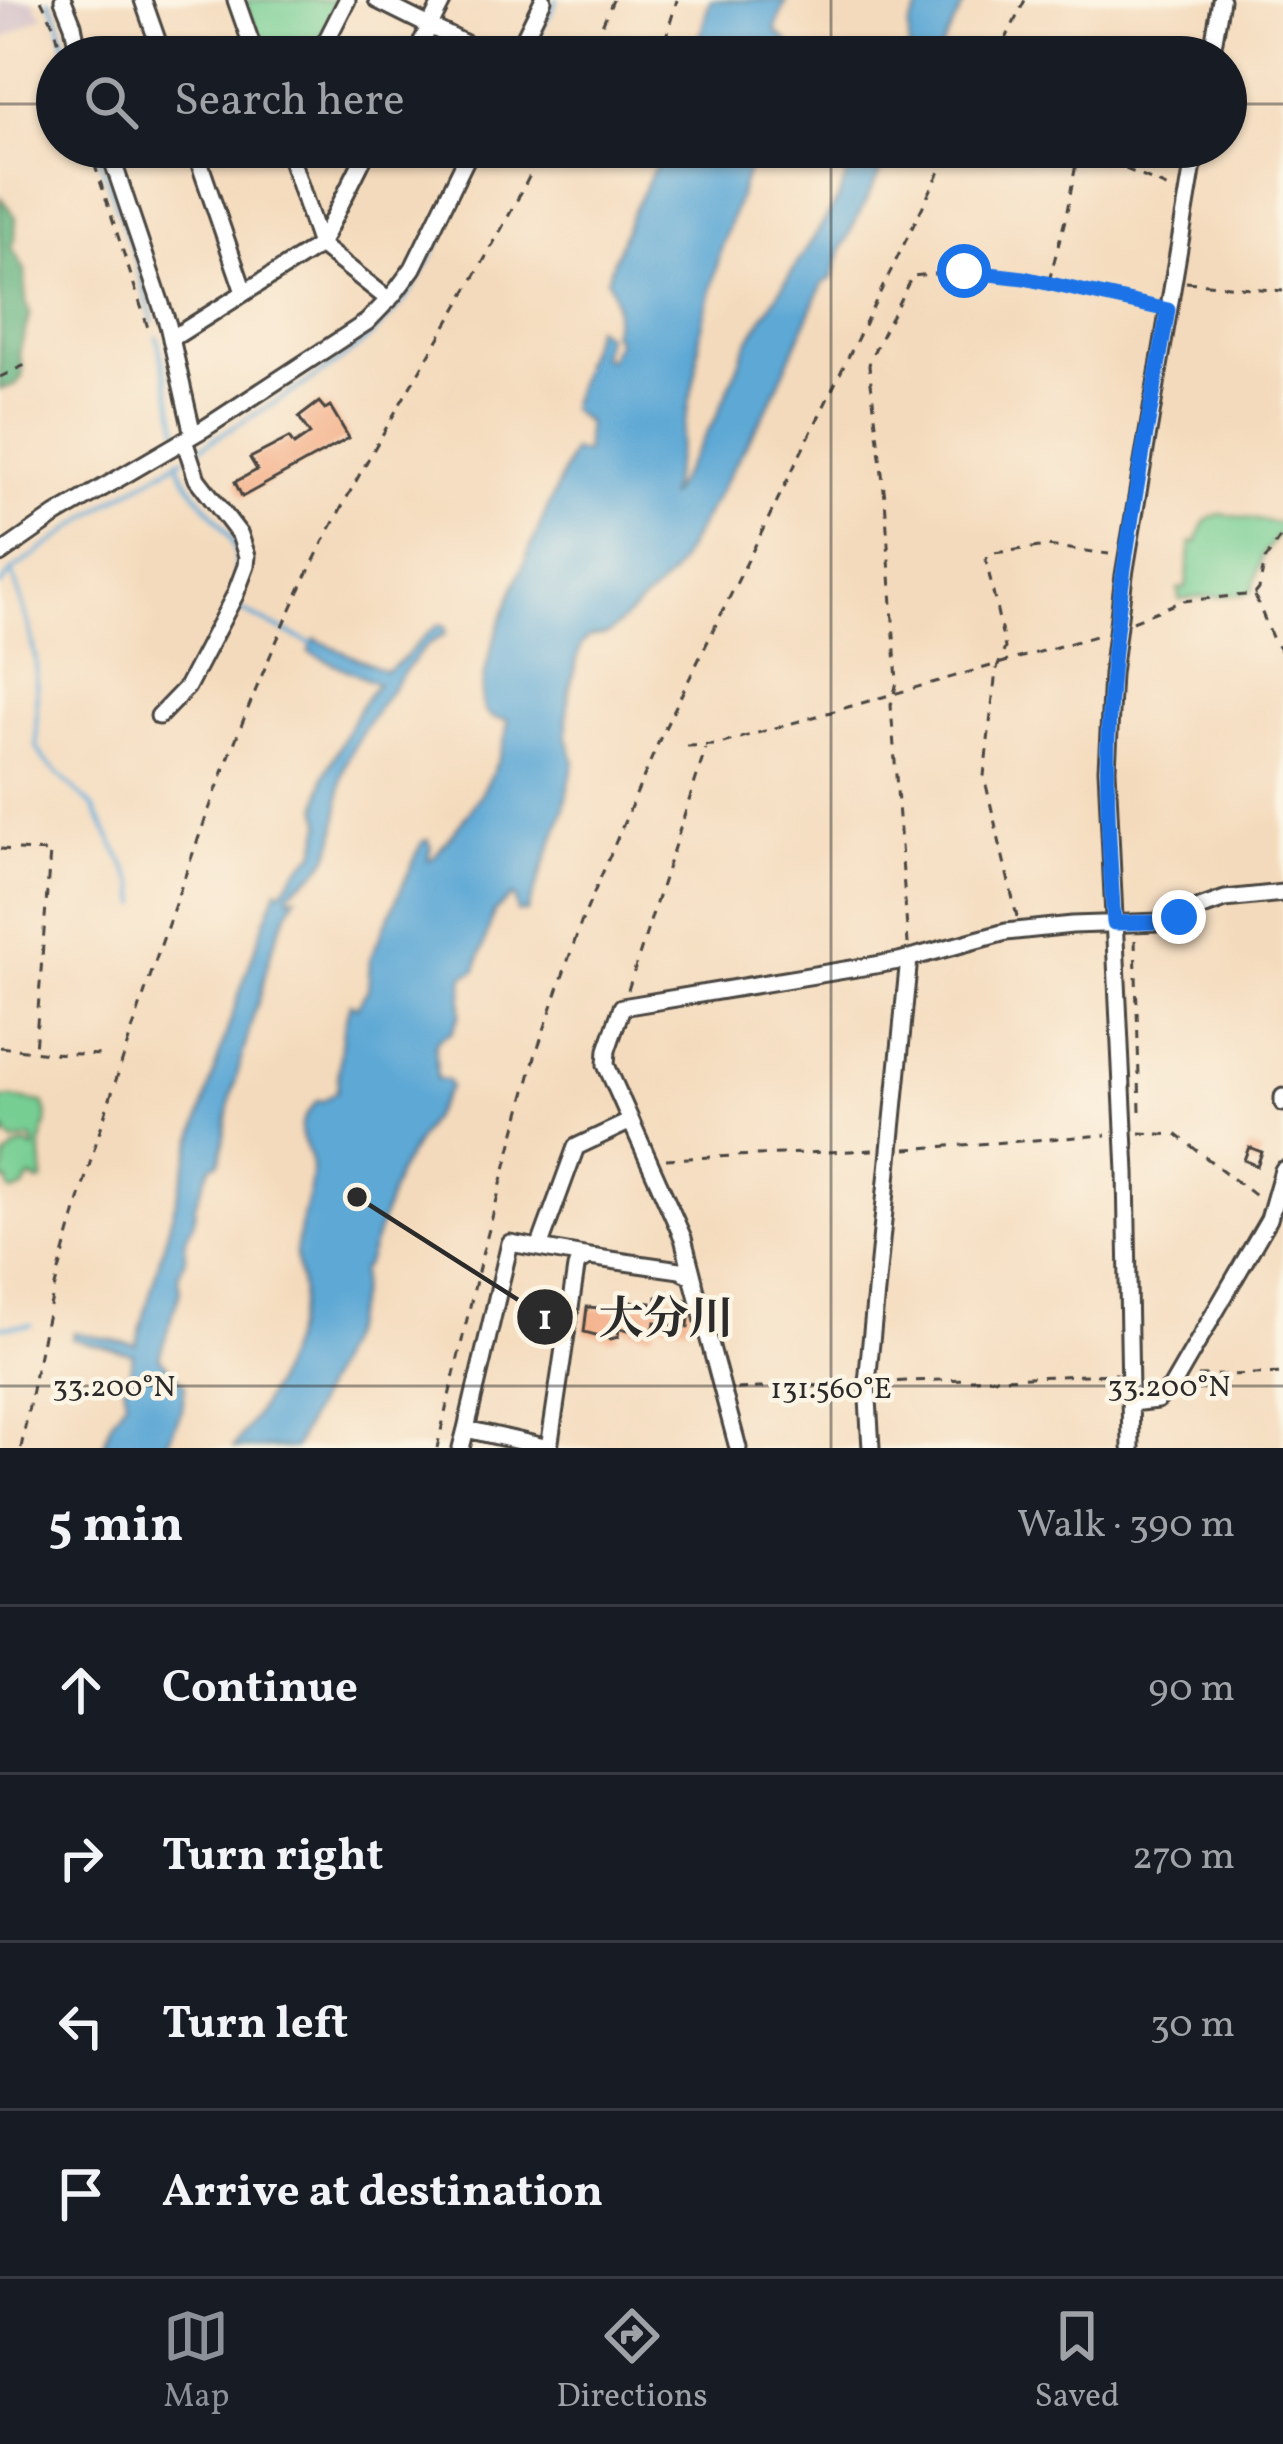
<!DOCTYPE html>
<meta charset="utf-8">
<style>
:root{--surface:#171b24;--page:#242831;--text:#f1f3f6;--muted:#9ea1a6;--line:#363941;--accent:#8c9099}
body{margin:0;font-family:Vollkorn,"Noto Serif JP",serif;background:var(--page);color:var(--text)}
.stop{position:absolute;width:36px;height:36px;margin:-27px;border:9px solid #1a73e8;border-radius:50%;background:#fff}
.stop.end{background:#1a73e8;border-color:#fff;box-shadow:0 3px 12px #0008}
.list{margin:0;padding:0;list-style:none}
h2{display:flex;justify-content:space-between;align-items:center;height:156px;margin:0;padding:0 48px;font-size:51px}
h2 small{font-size:39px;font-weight:400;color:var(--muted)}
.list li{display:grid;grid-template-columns:78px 1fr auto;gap:36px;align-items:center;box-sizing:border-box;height:168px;padding:0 48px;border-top:3px solid var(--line)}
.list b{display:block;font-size:45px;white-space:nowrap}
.list em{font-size:39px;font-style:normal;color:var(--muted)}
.icon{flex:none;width:66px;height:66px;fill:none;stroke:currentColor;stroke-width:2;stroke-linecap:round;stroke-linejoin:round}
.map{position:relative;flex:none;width:1283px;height:1448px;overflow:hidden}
.search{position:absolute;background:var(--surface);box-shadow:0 3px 9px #0004;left:36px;right:36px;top:36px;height:132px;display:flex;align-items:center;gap:30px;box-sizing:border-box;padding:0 42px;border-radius:66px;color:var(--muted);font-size:45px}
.sheet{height:828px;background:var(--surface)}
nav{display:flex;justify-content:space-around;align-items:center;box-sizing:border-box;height:168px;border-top:3px solid var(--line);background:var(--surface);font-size:33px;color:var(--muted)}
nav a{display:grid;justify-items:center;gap:6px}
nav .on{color:var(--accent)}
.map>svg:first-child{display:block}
.industrial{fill:#d2bdc6}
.green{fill:#76ce93;stroke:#507c5f;stroke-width:3}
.forest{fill:#60b17d;stroke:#466e54;stroke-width:3}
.water{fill:#5da8d5;stroke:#446a80;stroke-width:3}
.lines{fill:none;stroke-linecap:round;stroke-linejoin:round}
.stream{stroke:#5da8d5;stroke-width:4.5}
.building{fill:#f3a67b}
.minor-casing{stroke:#494541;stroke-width:21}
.path{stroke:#494541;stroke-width:3;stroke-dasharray:9 9;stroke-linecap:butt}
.minor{stroke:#fff;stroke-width:15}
.route{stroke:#1a73e8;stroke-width:15}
.ticks{fill:none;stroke:#2b2b2b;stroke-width:3;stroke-opacity:0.45}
.ticks-label{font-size:30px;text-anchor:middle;fill:#2b2b2b;stroke:#fcf5e5;stroke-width:9;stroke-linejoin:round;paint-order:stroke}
.leader{fill:none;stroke:#2b2b2b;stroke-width:4.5}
.callout-dot{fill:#2b2b2b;stroke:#fcf5e5;stroke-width:4.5}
.mark-label{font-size:36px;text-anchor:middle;font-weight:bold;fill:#fff}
.callout-label{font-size:45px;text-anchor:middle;font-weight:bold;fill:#2b2b2b;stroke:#fcf5e5;stroke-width:9;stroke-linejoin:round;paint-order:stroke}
</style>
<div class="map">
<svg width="1283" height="1448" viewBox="0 0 1283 1448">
<rect width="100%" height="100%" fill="#fcf5e5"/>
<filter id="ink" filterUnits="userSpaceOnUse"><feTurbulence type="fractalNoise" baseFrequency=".00833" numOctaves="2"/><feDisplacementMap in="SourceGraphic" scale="24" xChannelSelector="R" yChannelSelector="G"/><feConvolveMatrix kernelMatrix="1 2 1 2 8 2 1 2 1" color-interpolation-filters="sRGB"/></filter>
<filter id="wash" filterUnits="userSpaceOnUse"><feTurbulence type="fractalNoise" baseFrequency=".004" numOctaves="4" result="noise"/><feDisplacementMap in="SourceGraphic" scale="48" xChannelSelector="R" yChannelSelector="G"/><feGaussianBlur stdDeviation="2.7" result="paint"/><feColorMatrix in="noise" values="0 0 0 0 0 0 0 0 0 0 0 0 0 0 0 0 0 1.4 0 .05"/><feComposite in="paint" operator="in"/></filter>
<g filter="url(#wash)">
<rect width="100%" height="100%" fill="#f4dabc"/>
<!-- industrial -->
<path class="industrial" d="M0 0H32L43 16 0 41Z"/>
<!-- green -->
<path class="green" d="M245 0H340L311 57H264Z
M1221 514 1283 524V528L1263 555 1252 591 1244 594 1179 599 1178 589 1186 588 1191 542 1197 543C1202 527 1203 517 1221 514Z
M12 1098 43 1103C53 1123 40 1131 41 1151 41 1160 43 1171 43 1181L37 1182 35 1179 29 1178 24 1188 13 1192 9 1190 8 1181H4L1 1174 5 1169V1158L16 1148 26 1144 30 1146 33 1149 35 1147 31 1138 13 1142 3 1128 1 1130 5 1137 0 1141V1099Z"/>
<!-- forest -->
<path class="forest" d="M0 197 16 217 15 240 11 246 25 270 26 303 30 313 19 353 23 368 22 377 16 384 0 390Z"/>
<!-- water -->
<path class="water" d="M710 0H786L775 31 786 40 794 57H694Z
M924 0H966L937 57H902L909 48V26Z
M665 147H756L722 246 700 334 696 372 668 498 718 414 748 341 837 201 858 147H893L841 250 832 278 823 283 770 403 671 576 608 634 589 637 581 645 569 691 567 714V737L574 761 563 813 527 912H517L515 897 512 896 494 912 476 970 464 976 460 1015 451 1033 441 1037 435 1044 437 1079 447 1080 450 1087 398 1173 367 1263 361 1271C362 1322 316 1399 295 1448H233C267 1402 288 1362 300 1306 305 1285 295 1271 296 1251 298 1224 312 1196 312 1169 311 1138 285 1136 317 1101H323L337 1091 342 1034 350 1003 357 1007 368 989 370 959 422 842 428 840 431 846 428 859H432C464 821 504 771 508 720 498 719 489 719 484 709 467 673 556 495 572 451L585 453 587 423 569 409 595 327 606 335 601 357 609 359 617 341 612 332C617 313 618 297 607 279L631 215Z
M440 624 445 627V634C440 637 434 640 429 644 408 662 351 743 344 769 335 801 344 844 319 869 310 878 298 884 289 892V897L296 896C283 919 272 945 266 971 262 985 262 997 255 1009L230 1101 220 1161 210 1167 195 1204 194 1220 185 1241V1258L178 1277 180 1292 159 1357 185 1385 182 1410 165 1448H103L111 1422 126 1400 123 1385 128 1380 133 1354 72 1339 74 1332 136 1345C178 1192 220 1037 277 889L283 890 297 870 315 853 322 824 318 810 324 776 361 705 377 684 309 652 315 639 385 671C406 662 419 636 440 624Z"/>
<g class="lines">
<!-- stream -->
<path class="stream" d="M49 0 59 21 68 57
M527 57 557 0
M96 147 137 264 153 321
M157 337 178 429
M194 452C271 401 367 361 418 280 442 242 462 188 482 147
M184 458 178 462C188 496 232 524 236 555 237 562 236 569 236 575
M0 586 12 571
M238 605V609L316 646
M138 904 136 886 93 807 45 761 37 747 36 662 28 623 12 571 110 502 178 462V459
M0 1327 31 1325"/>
</g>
<g id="blocks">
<!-- building -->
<path class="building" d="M319 402 325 409 330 406 349 438 242 497 235 482 257 470 250 458 289 438 294 445 310 434 299 417Z
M1249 1147 1262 1152 1257 1166 1244 1160Z
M664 1296 691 1301 688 1327 655 1322 653 1333 647 1334 619 1328 618 1337 611 1339 584 1332 587 1307 616 1309V1311L621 1312 622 1301 651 1303V1306L656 1307 657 1297Z"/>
</g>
</g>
<g filter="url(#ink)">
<use href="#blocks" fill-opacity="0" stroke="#494541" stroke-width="3"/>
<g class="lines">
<!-- minor casing -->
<g class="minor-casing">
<path id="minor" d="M63 0 73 25 79 57
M143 0 163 57
M236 0 256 57
M377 0 492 57
M318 57 347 0
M414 57 443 0
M515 57 543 0
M1211 57 1221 0
M108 147 168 325 193 435
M194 147 244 292
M287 147 320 245 389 300
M171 339 320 245 369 147
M0 554 56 515 205 428 367 322 393 295 413 268 472 147
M159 716 187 687 235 595 246 566 247 556 240 535 197 479 184 440
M1283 1097V1103
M539 1248 576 1147 631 1121
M694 1281 683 1238 606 1065 607 1050 622 1007 899 961 1006 932 1072 925 1160 922 1225 899 1283 893
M1131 1403 1157 1400 1171 1388 1269 1219 1283 1170
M466 1429 510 1243 590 1257
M461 1448 466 1429 549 1448
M549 1448 576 1268 578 1262 590 1257 680 1270 692 1276 738 1448
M871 1448 867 1383 909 958
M1131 1448 1126 1172 1107 769 1112 674 1124 575 1196 147"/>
</g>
<!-- path -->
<path class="path" d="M41 0 55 28 62 57
M588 57 613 0
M660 57 677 0
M997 57 1025 0
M89 147 149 331 151 330
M1049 281 1066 216 1078 154 1119 166 1171 189
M1186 282 1283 291
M0 377 27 364
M1255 596 1274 642 1283 653
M1133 621 1182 601 1255 594 1259 589 1265 560 1283 533
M687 746 716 745 1102 634
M0 849 50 852 35 1050
M1017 917 984 776 996 671 1005 648 986 560 988 555 994 553 1047 546 1109 554
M1135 940 1140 1111
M908 944 891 705 897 682 885 498 869 366 870 359 912 276 964 271 1024 277 1153 306
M628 990 706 748
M0 1047 48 1053 107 1055
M1140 1133 1177 1135 1258 1198
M906 1149 1106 1135
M666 1159 873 1150
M1198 1376 1283 1373
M880 1382 1117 1374
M737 1389 853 1384
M21 1448C30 1403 37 1359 48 1314 76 1202 111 1093 148 983 194 847 241 715 302 585 374 434 471 297 544 147
M437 1448 481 1259 536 1053 581 923 662 734 952 147"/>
<!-- minor -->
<use href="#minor" class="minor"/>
</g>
</g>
<g class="lines" filter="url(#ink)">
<!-- route -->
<path class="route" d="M964 271 1024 278 1168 310C1144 452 1113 594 1108 739 1106 800 1110 861 1114 923L1160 922 1179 917"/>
</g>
<!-- ticks -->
<path class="ticks" d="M831 0V57M0 104H57M1226 104H1283M831 147V1448M0 1386H1283"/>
<g class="ticks-label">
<text x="1169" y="1396">33.200°N</text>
<text x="114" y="1396">33.200°N</text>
<text x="831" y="1398">131.560°E</text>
</g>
<!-- callouts -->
<path class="leader" d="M357 1197L545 1317"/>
<g class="callout-dot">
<circle cx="357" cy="1197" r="12"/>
<circle cx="545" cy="1317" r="30"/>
</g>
<g class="mark-label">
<text x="545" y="1329">1</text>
</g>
<g class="callout-label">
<text x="666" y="1333">大分川</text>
</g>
</svg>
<div class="stop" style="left:964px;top:271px"></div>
<div class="stop end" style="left:1179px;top:917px"></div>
<div class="search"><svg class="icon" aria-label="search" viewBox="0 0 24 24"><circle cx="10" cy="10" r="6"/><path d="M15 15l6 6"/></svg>Search here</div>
</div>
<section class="sheet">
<h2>5 min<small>Walk · 390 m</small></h2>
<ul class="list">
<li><svg class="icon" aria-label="ahead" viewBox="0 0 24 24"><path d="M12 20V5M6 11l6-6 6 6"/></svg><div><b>Continue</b></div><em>90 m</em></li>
<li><svg class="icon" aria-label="right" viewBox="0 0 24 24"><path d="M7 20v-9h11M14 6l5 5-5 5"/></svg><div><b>Turn right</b></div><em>270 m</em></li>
<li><svg class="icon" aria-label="left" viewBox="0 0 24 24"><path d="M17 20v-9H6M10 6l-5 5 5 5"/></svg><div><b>Turn left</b></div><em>30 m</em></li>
<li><svg class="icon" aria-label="arrive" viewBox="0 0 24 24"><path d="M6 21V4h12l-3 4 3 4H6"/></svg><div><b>Arrive at destination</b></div></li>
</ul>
</section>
<nav>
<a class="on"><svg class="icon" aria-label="map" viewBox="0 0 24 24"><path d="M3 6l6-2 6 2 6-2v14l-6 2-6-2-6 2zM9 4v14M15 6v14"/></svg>Map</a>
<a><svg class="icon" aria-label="directions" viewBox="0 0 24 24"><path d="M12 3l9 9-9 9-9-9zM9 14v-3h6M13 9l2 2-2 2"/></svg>Directions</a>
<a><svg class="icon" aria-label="saved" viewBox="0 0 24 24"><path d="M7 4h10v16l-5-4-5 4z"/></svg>Saved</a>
</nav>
